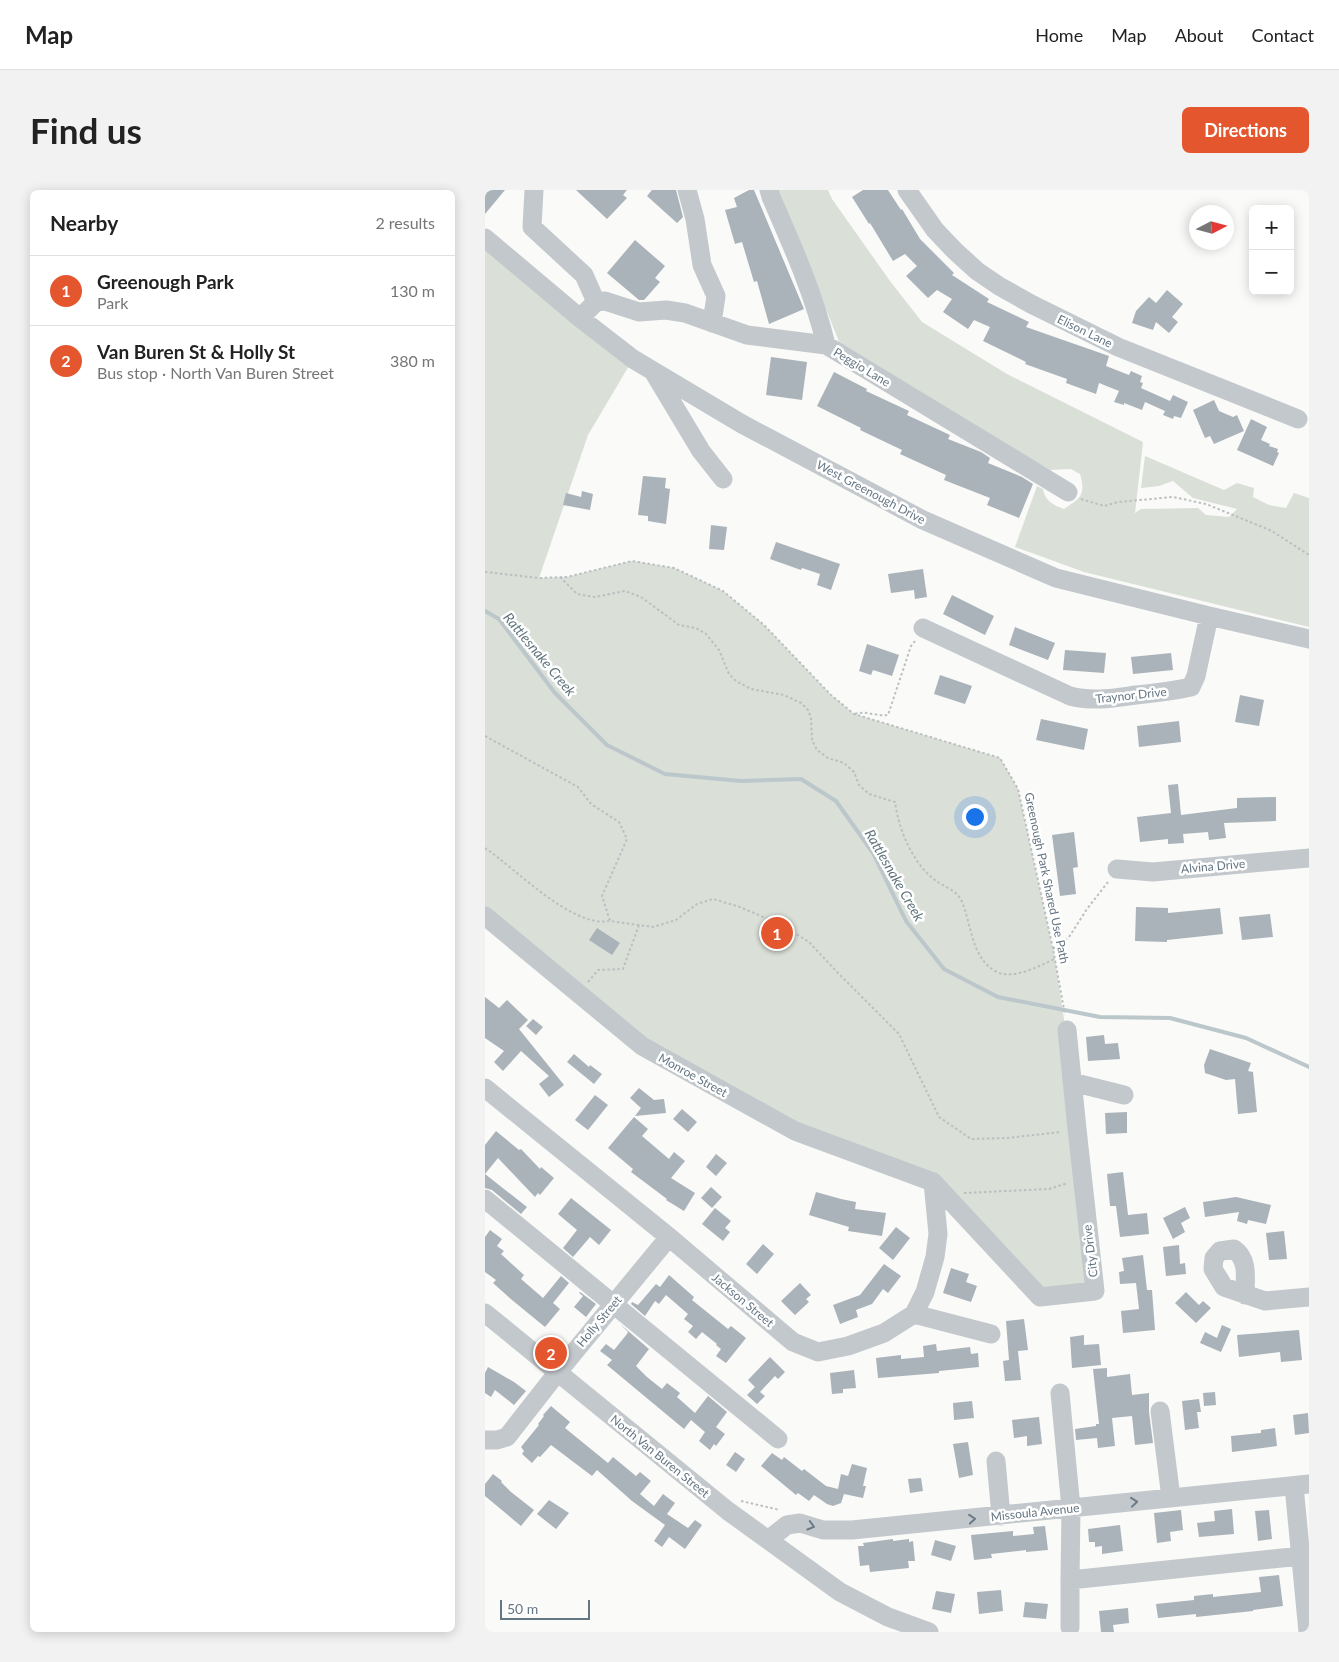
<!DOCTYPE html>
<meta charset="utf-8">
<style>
:root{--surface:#fff;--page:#f2f2f2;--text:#222;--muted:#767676;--line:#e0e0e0;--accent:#e4572e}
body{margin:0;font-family:Lato,sans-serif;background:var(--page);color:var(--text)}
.controls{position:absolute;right:15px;top:15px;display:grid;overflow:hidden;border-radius:8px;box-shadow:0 2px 12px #0003}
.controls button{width:45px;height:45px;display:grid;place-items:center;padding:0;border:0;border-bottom:1px solid var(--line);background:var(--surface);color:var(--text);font:25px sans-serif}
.compass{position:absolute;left:704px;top:15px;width:45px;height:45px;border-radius:50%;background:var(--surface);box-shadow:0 2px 12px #0003;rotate:84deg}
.scale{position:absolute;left:15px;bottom:12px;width:90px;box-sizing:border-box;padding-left:5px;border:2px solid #657683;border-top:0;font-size:14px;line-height:18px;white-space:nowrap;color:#657683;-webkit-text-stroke:4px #fff;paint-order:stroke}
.you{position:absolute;left:489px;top:626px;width:18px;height:18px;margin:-12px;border:4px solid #fff;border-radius:50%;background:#1a73e8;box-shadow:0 0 0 8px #1a73e833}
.badge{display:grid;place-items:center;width:32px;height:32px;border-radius:50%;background:var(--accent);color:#fff;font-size:16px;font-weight:700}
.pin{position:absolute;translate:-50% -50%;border:2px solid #fff;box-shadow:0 1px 5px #0006}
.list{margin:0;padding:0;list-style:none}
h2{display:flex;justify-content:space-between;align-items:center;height:65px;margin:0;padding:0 20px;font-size:21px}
h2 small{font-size:16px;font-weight:400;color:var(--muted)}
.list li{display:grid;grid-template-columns:32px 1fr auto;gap:15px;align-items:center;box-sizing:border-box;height:70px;padding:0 20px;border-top:1px solid var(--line)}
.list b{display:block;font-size:19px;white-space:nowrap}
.list p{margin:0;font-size:16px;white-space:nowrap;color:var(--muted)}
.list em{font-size:16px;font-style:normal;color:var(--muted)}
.map{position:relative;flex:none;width:824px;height:1442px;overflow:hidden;border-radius:8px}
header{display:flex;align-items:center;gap:30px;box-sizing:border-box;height:70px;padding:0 25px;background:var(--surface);border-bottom:1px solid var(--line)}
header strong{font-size:24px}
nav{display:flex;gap:28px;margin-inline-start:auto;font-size:18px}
.intro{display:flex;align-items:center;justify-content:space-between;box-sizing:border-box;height:120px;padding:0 30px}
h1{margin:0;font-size:35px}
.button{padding:12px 22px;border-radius:8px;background:var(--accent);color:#fff;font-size:18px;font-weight:700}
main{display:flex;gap:30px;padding:0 30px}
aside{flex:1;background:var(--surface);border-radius:8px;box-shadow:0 2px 12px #0003}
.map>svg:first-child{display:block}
.green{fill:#dadfd7}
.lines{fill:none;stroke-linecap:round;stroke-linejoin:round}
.stream{stroke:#bbc7cb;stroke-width:4}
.building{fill:#aab3b9}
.path{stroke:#bbbfc2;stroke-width:2;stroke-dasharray:2.5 2.5;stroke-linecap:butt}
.minor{stroke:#c3c8cc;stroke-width:19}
.oneway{stroke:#6a7a87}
.labels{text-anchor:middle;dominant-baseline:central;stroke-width:5;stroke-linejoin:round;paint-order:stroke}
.street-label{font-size:12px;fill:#657683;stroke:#fff}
.water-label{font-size:14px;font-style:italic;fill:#60757c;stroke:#fff}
</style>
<header>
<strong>Map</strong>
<nav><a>Home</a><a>Map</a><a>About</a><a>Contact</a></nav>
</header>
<div class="intro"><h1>Find us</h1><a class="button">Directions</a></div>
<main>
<aside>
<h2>Nearby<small>2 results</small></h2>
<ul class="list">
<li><span class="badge">1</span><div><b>Greenough Park</b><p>Park</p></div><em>130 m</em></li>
<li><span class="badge">2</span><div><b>Van Buren St &amp; Holly St</b><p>Bus stop · North Van Buren Street</p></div><em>380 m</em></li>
</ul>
</aside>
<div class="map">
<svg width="824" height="1442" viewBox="0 0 824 1442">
<rect width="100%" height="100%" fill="#fafaf8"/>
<!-- green -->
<path class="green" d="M293 0H343L347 9 405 91 437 132 522 184 658 252 650 323 656 319 713 318 721 325 744 327 752 319 708 308 688 291 674 296 656 298 660 266 739 300 752 293 769 298 768 307 784 315 801 318 809 303 824 308V437L599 382 530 357 552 296 558 299C560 311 568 315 579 319 596 308 601 305 595 284L586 279 565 280 357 159Z
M0 48 148 169 103 245 54 388 82 387 147 371 189 378 238 401 279 435 346 505 369 524 515 568 533 599 570 769 580 836 610 1101 555 1107 448 992 310 941 157 856 0 726Z"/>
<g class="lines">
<!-- stream -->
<path class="stream" d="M0 421 14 429 70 503 122 555 180 584 256 591 316 589 351 611 388 663 421 731 459 779 513 807 615 827 685 828 761 848 824 877"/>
</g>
<!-- building -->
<path class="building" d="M0 0H20L0 24Z
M91 0H142L138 5 142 8 122 29Z
M167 0H191L198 27 192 33 162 6Z
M264 0H269L319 119 284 134 272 91 269 92 257 52 250 54 240 20 252 17 249 8Z
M378 0H403L416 20 417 19 435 49 469 83 467 85 504 109 502 112 544 132 541 137 624 166 621 176 644 185 646 181 657 186 655 192 658 193 656 198 685 211 688 205 703 212 696 228 689 226 688 229 678 225 680 221 660 212 657 220 639 213V215L629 212 634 201 614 193 611 204 581 193 582 189 540 174 541 172 498 151 505 137 489 130 483 139 458 122 467 109 452 100 443 108 421 86 432 76 420 64 408 71 385 33 384 34 367 7Z
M150 50 180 76 170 88 175 92 159 110H154L122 83Z
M682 100 698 114 687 127 693 132 684 143 671 132 668 140 647 133 651 121 664 107 671 113Z
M286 167 322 172 317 210 281 205Z
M349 182 382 199 381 201 424 221 422 225 465 245 463 249 496 262 505 268 503 273 537 287 548 294 534 328 502 315 505 308 459 290 461 285 415 264 417 260 375 240 376 238 332 216Z
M729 210 734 221 748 227 752 225 759 241 729 254 725 246 720 248 708 220Z
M766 229 782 237 776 250 785 254 784 256 793 259 792 262 794 263 788 276 752 260Z
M158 286 181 288 180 298 185 299 181 334 163 331V326L153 325Z
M97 301 108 304 105 320 78 315 81 303 96 307Z
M226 335 242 337 239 360 224 359Z
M291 352 355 374 346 400 332 395 335 384 317 378 316 380 285 369Z
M438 379 442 407 430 409 429 400 406 403 403 384Z
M467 405 509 426 500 445 458 424Z
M530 437 570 453 563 470 524 455Z
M382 454 414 465 407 486 388 480 386 485 374 481Z
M580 460 621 463 619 483 578 480Z
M686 463 688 480 648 484 646 467Z
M455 485 487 496 480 514 449 504Z
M755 505 779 510 774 536 750 532Z
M556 529 603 539 599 560 551 550Z
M694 531 696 552 654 557 652 536Z
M693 594 696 625 752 618V608L791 607V631L739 633 741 648 724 650 723 642 698 644 699 653 683 654V649L655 652 652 627 686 623 683 595Z
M589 642 593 677 588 678 591 704 575 706 567 645Z
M651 717 683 718V723L735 718 738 744 682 750V752L650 751Z
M785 724 788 747 757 750 754 727Z
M112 738 135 753 127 765 104 750Z
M0 807 14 818 22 810 43 830 34 839 79 895 64 907 54 894 64 886 36 861 18 881 9 872 19 861 0 848Z
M48 829 58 837 51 845 41 836Z
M619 845 620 854 633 853 635 869 603 871 601 847Z
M725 859 766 873 763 881 768 882 772 922 753 924 750 889 741 890 720 883 719 875Z
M89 864 104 877 105 875 117 884 109 894 82 872Z
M154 898 169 910 179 909 181 923 150 926 156 918 145 908Z
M110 905 123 915 103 940 90 930Z
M197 919 212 932 203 942 188 929Z
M642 922V943L621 944 620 923Z
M149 927 163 939 157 946 184 969 189 962 200 971 186 988 210 1003 199 1021 181 1010 182 1009 146 982 148 979 123 958Z
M11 941 34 960 36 959 55 979 56 977 69 988 55 1005 53 1003 50 1007 13 968 0 984 42 1017 36 1024 7 1000 0 998V955Z
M231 964 242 973 231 986 221 977Z
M638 982 643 1025 662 1023 664 1044 635 1047 631 1016H625L622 984Z
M226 997 237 1007 227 1018 216 1008Z
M331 1002 356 1009 371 1012 370 1019 401 1023 397 1046 363 1041 364 1037 324 1025Z
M751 1007 786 1015 781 1034 763 1030 762 1034 752 1031 754 1022 720 1027 718 1012Z
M86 1008 126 1040 114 1055 105 1047 88 1067 78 1058 92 1040 73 1024Z
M700 1017 705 1028 696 1033 700 1042 688 1049 678 1028Z
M230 1018 246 1031 240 1038 245 1042 238 1051 217 1034Z
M411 1037 425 1048 408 1070 394 1058Z
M5 1040 17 1049 12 1056 19 1061 16 1064 39 1085 36 1089 58 1108 76 1086 84 1093 68 1113 75 1119 60 1137 27 1110 8 1093 11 1090 0 1082V1047Z
M799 1041 802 1069 784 1070 781 1043Z
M278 1054 289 1064 272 1084 261 1074Z
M694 1055 695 1074 700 1073 701 1084 681 1086 678 1057Z
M658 1065 662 1100H667L670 1140 638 1143 636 1121 654 1119 651 1093 635 1094 634 1082 639 1081 637 1068Z
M399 1074 416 1086 403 1103 398 1099 387 1114 371 1120 373 1127 355 1134 348 1115 375 1105Z
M466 1078 484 1084 481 1092 492 1096 486 1112 458 1103Z
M184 1085 209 1107 207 1110 243 1139 246 1136 261 1148 241 1173 231 1166 236 1159 231 1155 232 1154 217 1142 211 1149 203 1142 208 1136 199 1129 203 1124 181 1105 174 1114 170 1111 160 1126 146 1114 147 1112 153 1115 171 1094 175 1097Z
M315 1093 326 1105 321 1109 324 1112 310 1125 296 1111Z
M95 1102 111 1114 101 1127 89 1117 98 1106 94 1103Z
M701 1102 714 1115 718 1111 726 1118 711 1133 690 1113Z
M539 1129 543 1160 533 1161 536 1190 520 1191 518 1171 524 1170 521 1131Z
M135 1134 164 1159 151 1176 162 1187 177 1199 182 1193 195 1203 192 1207 210 1223 223 1206 242 1222 231 1237 240 1244 231 1256 229 1254 225 1260 214 1251 220 1242 206 1230 199 1239 122 1175 127 1170 115 1161 121 1154 129 1160 142 1144 143 1142Z
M737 1135 746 1139 736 1162 715 1153 720 1142 732 1148Z
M814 1140 817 1170 796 1172 795 1162 754 1167 752 1145Z
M599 1145V1155L614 1154 616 1175 587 1178 585 1147Z
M451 1154 452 1161 485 1157 486 1164 493 1163 494 1177 454 1181V1183L393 1188 391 1168 416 1165V1169L439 1167 438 1156Z
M285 1167 300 1182 293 1189 290 1186 275 1202 280 1206 272 1214 262 1205 270 1197 274 1201 263 1190Z
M3 1177 29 1192 41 1201 29 1215 10 1200 6 1207 0 1203V1183Z
M622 1178V1187L645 1184 647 1205 664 1203V1222L668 1253 650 1255 647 1226 627 1228 630 1256 613 1258 612 1248 591 1250 590 1239 611 1236V1234H614L608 1179Z
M369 1180 371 1198 358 1199V1203L347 1204 345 1183Z
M730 1202 731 1215 719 1216 718 1203Z
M714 1209 716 1222H712L714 1238 700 1240 697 1211Z
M487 1211 489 1228 469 1230 468 1213Z
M66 1216 85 1232 80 1238 123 1273 128 1267 151 1286 155 1282 166 1291 155 1304 169 1316 178 1304 190 1313 182 1324 203 1338 210 1330 217 1335 200 1359 184 1347 177 1357 169 1351 180 1335 147 1311 112 1280 107 1286 66 1255 55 1267 53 1266 47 1273 37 1264 39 1261 36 1257 54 1235 53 1234 59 1226 58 1225Z
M823 1223 824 1243 810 1245 808 1225Z
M554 1227 557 1254 542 1256V1246L529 1248 527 1230Z
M790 1238 792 1256 747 1262 746 1246 776 1243V1240Z
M483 1252 488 1285 474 1288 468 1254Z
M250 1262 260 1269 251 1282 241 1275Z
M287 1263 297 1270 299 1267 317 1281 319 1279 341 1296 353 1299 356 1284 363 1286 367 1274 382 1278 378 1296H381L378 1308 359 1304 356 1313 348 1316 342 1314 329 1305 324 1311 313 1303 311 1305 276 1276Z
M8 1284 17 1291 16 1292 26 1302 49 1320 36 1336 0 1306V1294Z
M436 1288 438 1301 425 1303 423 1289Z
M64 1310 84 1323 71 1339 52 1324Z
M747 1319 749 1344 714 1347 712 1333 730 1331 729 1321Z
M696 1320 698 1340 685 1342 686 1351 672 1353 669 1323Z
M784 1320 787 1349 773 1351 770 1321Z
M635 1335 638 1361 617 1364V1356L610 1357V1352H604L603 1339Z
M560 1336 563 1360 541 1362V1360L506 1364 507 1368 489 1370 486 1345 528 1341V1346L549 1344 548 1337Z
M408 1349V1351L424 1349V1352L428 1351 430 1371H423L424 1378 385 1382 384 1375 375 1376 373 1356H379L378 1353Z
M450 1350 471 1356 466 1371 446 1365Z
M794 1385 798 1416 768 1420V1421L711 1427V1424L673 1428 671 1414 709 1410V1406L728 1404V1407L776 1402 774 1387Z
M516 1400 518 1421 494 1424 492 1402Z
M451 1401 470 1404 466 1423 447 1419Z
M540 1412 563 1414 561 1429 538 1427Z
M643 1418 644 1433 628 1435 629 1442H616L614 1421Z"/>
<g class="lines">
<!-- path -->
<path class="path" d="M596 309 619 316 633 312 688 307 721 314 787 341 824 365
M0 382 54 388 82 387 147 371 189 378 238 401 279 435 346 505 369 524 515 568 533 599 568 759 580 825
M75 387 92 404 110 407 140 401 156 407 194 435 211 438 221 444 234 460 244 484 251 491 266 499 299 505 316 513 323 520 326 528 327 550 332 560 343 568 359 573 369 582 374 595 384 604 410 612C414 640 427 673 451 691 460 697 473 701 477 712 487 735 486 769 512 782 528 790 555 776 569 769
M370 524C381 520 392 527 403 525L426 456 430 451
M0 546 93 597 106 614 134 632 142 649 117 706 125 731 168 737 191 730 212 714 228 709 255 717 297 735 324 752 352 782 414 844 454 927 486 949 522 948 576 942
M0 658C30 678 87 738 124 731
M568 759 584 747 602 719 623 692
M103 792 113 780 138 779 154 735
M479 1003 564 999 583 993
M256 1311 295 1320"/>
<!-- minor -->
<path class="minor" d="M49 0 47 37 99 85 111 112
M202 0 210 29 217 75 231 106 227 133
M284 0 286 7C307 55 329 104 341 155
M422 0 450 40 470 61 492 81 514 96 546 114 633 157 813 229
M0 48 95 128 148 169 257 234 438 330 571 388 724 426 824 449
M95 128 111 112 120 111 154 122 181 120 200 123 262 145 341 155 583 302
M168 181 216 261 238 289
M438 438 585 506C607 512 629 508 651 505 670 503 688 501 706 497L711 486 724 426
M632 679 668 682 824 668
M0 726 157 856 310 941 448 992 555 1107 610 1101 592 939 582 840
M587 892 639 905
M0 898 184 1047 308 1152 333 1162 363 1156 399 1143 429 1124 440 1102 450 1067 453 1044 448 992
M0 1009 293 1249
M760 1105C760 1088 764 1070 749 1059L735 1061 729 1068 728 1079 739 1097 780 1111 824 1107
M0 1123 243 1321 355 1402 403 1427 444 1442
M429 1124 506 1144
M575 1203 586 1318 585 1390
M675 1221 686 1308
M0 1250H12L22 1247 72 1183 184 1047
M511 1271 516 1326
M809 1296 823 1442
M283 1350 302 1335 315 1333 338 1340H367L824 1294
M585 1437V1390L816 1366"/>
</g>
<!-- one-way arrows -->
<defs><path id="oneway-chevron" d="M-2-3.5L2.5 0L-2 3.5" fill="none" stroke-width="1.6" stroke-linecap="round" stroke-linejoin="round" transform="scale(1.25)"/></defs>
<g class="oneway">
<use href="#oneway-chevron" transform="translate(649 1312) rotate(-6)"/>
<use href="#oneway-chevron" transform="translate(487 1329) rotate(-5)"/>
<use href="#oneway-chevron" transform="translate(326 1336) rotate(16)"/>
</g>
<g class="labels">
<!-- street labels -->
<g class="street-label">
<text transform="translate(600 141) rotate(26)">Elison Lane</text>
<text transform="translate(377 177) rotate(31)">Peggio Lane</text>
<text transform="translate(386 302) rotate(28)">West Greenough Drive</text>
<text transform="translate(646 505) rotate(-6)">Traynor Drive</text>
<text transform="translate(728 676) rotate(-5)">Alvina Drive</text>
<text transform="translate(562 688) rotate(78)">Greenough Park Shared Use Path</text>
<text transform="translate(208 885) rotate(29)">Monroe Street</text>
<text transform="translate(605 1061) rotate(-97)">City Drive</text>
<text transform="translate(258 1110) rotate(40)">Jackson Street</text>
<text transform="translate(114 1131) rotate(-50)">Holly Street</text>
<text transform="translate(175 1266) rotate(39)">North Van Buren Street</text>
<text transform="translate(550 1322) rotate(-6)">Missoula Avenue</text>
</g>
<!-- water labels -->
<g class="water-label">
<text transform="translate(55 464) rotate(50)">Rattlesnake Creek</text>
<text transform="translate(410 685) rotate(60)">Rattlesnake Creek</text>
</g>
</g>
</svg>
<div class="controls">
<button>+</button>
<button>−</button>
</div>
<svg class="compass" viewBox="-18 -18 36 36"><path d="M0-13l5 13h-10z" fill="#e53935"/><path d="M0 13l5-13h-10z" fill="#767676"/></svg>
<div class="scale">50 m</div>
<div class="you"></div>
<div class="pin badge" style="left:292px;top:743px">1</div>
<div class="pin badge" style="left:66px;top:1163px">2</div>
</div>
</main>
